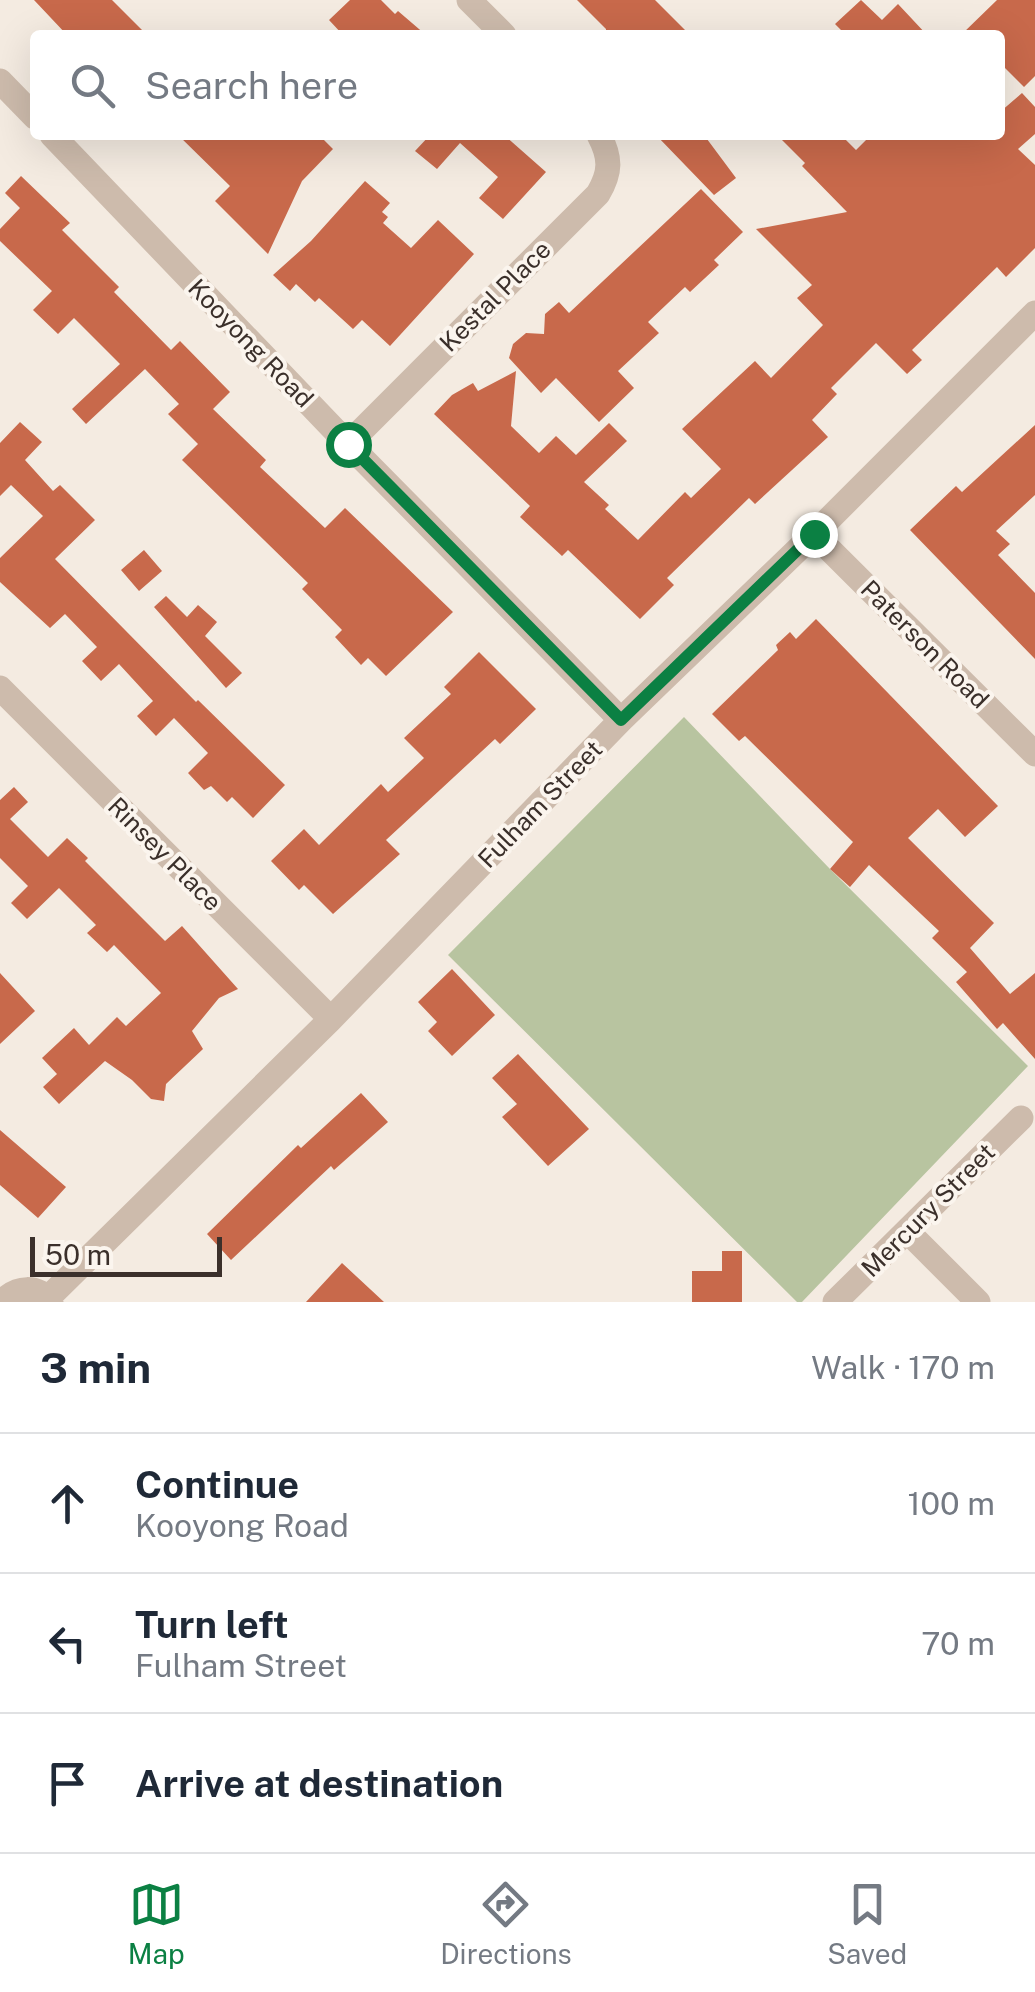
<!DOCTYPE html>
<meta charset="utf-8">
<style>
:root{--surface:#fff;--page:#f6f6f7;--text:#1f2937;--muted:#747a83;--line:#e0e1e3;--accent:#0b8043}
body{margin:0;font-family:"Public Sans",sans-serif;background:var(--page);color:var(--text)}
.scale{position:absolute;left:30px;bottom:25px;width:192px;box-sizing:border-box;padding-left:10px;border:5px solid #3b302b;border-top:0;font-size:28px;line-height:35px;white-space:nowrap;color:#3b302b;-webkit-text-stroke:8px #fbf5ee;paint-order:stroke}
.stop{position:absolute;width:30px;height:30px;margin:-22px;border:8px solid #0b8043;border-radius:50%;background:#fff}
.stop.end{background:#0b8043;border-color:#fff;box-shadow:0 2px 10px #0008}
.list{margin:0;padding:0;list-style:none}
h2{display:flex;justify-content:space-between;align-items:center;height:130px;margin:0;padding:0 40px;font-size:42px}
h2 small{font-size:32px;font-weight:400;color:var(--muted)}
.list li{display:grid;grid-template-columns:65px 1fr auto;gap:30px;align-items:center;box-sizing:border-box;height:140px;padding:0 40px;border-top:2px solid var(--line)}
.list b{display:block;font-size:38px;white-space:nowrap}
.list p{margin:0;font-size:32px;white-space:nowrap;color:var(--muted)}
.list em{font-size:32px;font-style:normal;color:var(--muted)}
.icon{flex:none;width:55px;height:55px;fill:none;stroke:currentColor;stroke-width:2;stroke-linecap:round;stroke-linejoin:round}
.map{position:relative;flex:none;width:1035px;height:1302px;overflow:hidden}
.search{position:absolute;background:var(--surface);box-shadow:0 10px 40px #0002;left:30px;right:30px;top:30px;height:110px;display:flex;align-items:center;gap:25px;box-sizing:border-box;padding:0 35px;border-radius:10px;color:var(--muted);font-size:38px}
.sheet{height:550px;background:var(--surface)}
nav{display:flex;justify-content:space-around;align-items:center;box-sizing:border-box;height:140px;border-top:2px solid var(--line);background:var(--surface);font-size:28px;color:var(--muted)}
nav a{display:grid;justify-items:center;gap:5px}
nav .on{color:var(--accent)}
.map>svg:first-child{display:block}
.green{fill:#b8c4a0}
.building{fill:#c8694b}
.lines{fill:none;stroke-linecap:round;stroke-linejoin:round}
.street{stroke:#cdbbac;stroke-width:25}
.route{stroke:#0b8043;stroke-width:12}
.labels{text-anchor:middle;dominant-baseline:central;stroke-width:8;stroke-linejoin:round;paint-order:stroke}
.street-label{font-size:25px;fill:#3b302b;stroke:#fbf5ee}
</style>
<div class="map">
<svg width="1035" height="1302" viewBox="0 0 1035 1302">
<rect width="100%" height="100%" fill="#f4ebe1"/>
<!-- green -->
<path class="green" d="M684 717 830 869 1028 1066 802 1302H797L448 955Z"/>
<!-- building -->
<path class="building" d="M34 0H112L147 35H67Z
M350 0H381L395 14 398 11 426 35H343L329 20Z
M577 0H655L690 35H606V29Z
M861 0 882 20 898 4 927 35H846L835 24Z
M997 0H1035V76L1024 87 1000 63V35H961Z
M1022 93 1035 107V134L1018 149 1035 165V248L1006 277 997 267 950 313 912 350 922 360 907 374 876 343 831 388 837 394 812 420 828 437 755 504 749 498 667 578 674 585 640 619 568 550 562 556 520 517 530 506 434 414 452 395 473 383 478 391 516 371 511 426 539 453 556 436 576 455 609 423 627 441 584 482 609 505 605 509 638 540 685 492 691 498 721 469 682 429 755 361 771 378 823 325 797 298 812 285 756 229 847 212 802 166 805 163 777 135H841L856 150 871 135H1000V112Z
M178 135H319L333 149 302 181 268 254 215 201 230 186Z
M430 135H504L546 172 503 219 479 198 498 177 460 143 437 169 415 151Z
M656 135H704L736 178 714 195Z
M21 176 70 223 62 230 119 287 114 292 171 350 180 341 230 392 213 409 266 460 260 467 325 528 345 508 453 612 386 676 368 658 361 665 335 637 342 630 302 589 308 583 182 460 198 444 168 414 179 404 145 369 86 424 72 409 120 364 74 318 58 334 33 310 52 291 0 241V229L20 208 5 193Z
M365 181 390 203 382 212 388 217 383 223 411 248 438 220 474 254 390 346 362 320 353 329 319 298 315 302 296 284 290 291 273 275 311 241Z
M701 189 743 232 714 260 719 265 690 292 685 287 648 322 659 333 618 371 634 388 599 422 556 378 541 393 509 358 513 344 526 333 544 334 545 314 559 302 569 313Z
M20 422 42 442 25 460 53 491 60 485 95 520 55 559 196 702 198 700 285 785 253 818 232 797 227 802 211 786 204 790 188 773 208 753 174 718 156 736 137 716 153 701 119 664 101 681 82 661 97 647 65 614 50 628 0 582V558L43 516 11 485 0 496V443Z
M1035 425V495L996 531 1010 544 998 555 1035 593V659L910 530 956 486 962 492Z
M144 550 162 571 139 591 121 570Z
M166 596 187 617 198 605 217 622 205 636 242 673 226 688 154 607Z
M816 619 998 806 965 837 938 809 908 838 994 923 970 948 1010 994 1035 973V1059L1003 1023 997 1029 956 982 967 972 932 938 939 931 869 865 850 887 830 869 853 842 745 736 739 741 712 714 778 650 776 645 790 632 796 639Z
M479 652 536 709 500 744 495 739 386 840 400 854 333 914 304 885 299 890 271 861 304 829 319 845 381 784 388 792 424 758 404 738 451 694 444 687Z
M14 787 28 802 10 819 48 857 67 838 88 858 85 861 165 941 182 926 238 989 219 998 192 1031 203 1049 166 1084 164 1101 151 1099 132 1080 105 1061 59 1104 43 1087 57 1074 42 1058 74 1028 89 1045 117 1017 126 1026 161 993 114 945 107 952 87 933 96 925 59 888 27 919 11 903 28 886 0 858V800Z
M452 969 495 1015 452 1056 428 1031 437 1022 418 1002Z
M0 973 35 1011 0 1044Z
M518 1054 589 1129 548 1166 502 1117 517 1104 492 1078Z
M361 1093 388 1122 334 1170 331 1166 231 1260 207 1234 298 1145 301 1148Z
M0 1130 66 1187 38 1218 0 1185Z
M722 1251H742V1302H692V1271H722Z
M342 1263 384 1302H306Z"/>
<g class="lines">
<!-- street -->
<path class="street" d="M469 0 504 35
M0 81 35 117
M52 135 348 444 621 720
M348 444 598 194C611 172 611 158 599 135
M814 534 1035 754
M0 688 331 1019
M907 1231 978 1302
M48 1298 331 1019 621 720 814 534 1035 313
M2 1302C17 1286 37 1285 51 1302
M835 1302 1021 1118"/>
</g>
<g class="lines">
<!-- route -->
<path class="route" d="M348 444 621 720 814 534"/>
</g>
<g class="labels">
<!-- street labels -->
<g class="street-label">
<text transform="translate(495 296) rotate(-45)">Kestal Place</text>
<text transform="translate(251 343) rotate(46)">Kooyong Road</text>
<text transform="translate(925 644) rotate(45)">Paterson Road</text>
<text transform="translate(540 804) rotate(-46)">Fulham Street</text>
<text transform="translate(165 854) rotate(45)">Rinsey Place</text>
<text transform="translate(928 1210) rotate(-45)">Mercury Street</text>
</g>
</g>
</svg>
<div class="scale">50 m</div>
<div class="stop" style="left:348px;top:444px"></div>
<div class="stop end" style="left:814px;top:534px"></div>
<div class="search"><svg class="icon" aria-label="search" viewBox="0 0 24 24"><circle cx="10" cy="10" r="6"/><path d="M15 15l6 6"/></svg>Search here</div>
</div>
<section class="sheet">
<h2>3 min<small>Walk · 170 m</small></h2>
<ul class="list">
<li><svg class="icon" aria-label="ahead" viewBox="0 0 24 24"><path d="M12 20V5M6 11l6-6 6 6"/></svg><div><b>Continue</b><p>Kooyong Road</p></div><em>100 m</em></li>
<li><svg class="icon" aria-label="left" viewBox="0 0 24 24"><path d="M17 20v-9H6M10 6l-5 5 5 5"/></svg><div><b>Turn left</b><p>Fulham Street</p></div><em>70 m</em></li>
<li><svg class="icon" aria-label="arrive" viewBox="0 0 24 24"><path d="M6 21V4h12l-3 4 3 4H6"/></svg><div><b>Arrive at destination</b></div></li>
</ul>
</section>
<nav>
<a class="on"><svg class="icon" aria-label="map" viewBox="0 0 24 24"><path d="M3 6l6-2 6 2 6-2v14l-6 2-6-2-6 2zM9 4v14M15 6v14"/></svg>Map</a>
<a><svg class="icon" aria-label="directions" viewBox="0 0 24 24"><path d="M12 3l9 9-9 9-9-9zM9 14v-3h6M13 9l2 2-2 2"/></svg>Directions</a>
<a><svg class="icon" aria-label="saved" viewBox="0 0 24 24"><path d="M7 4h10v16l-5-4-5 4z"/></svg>Saved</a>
</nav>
